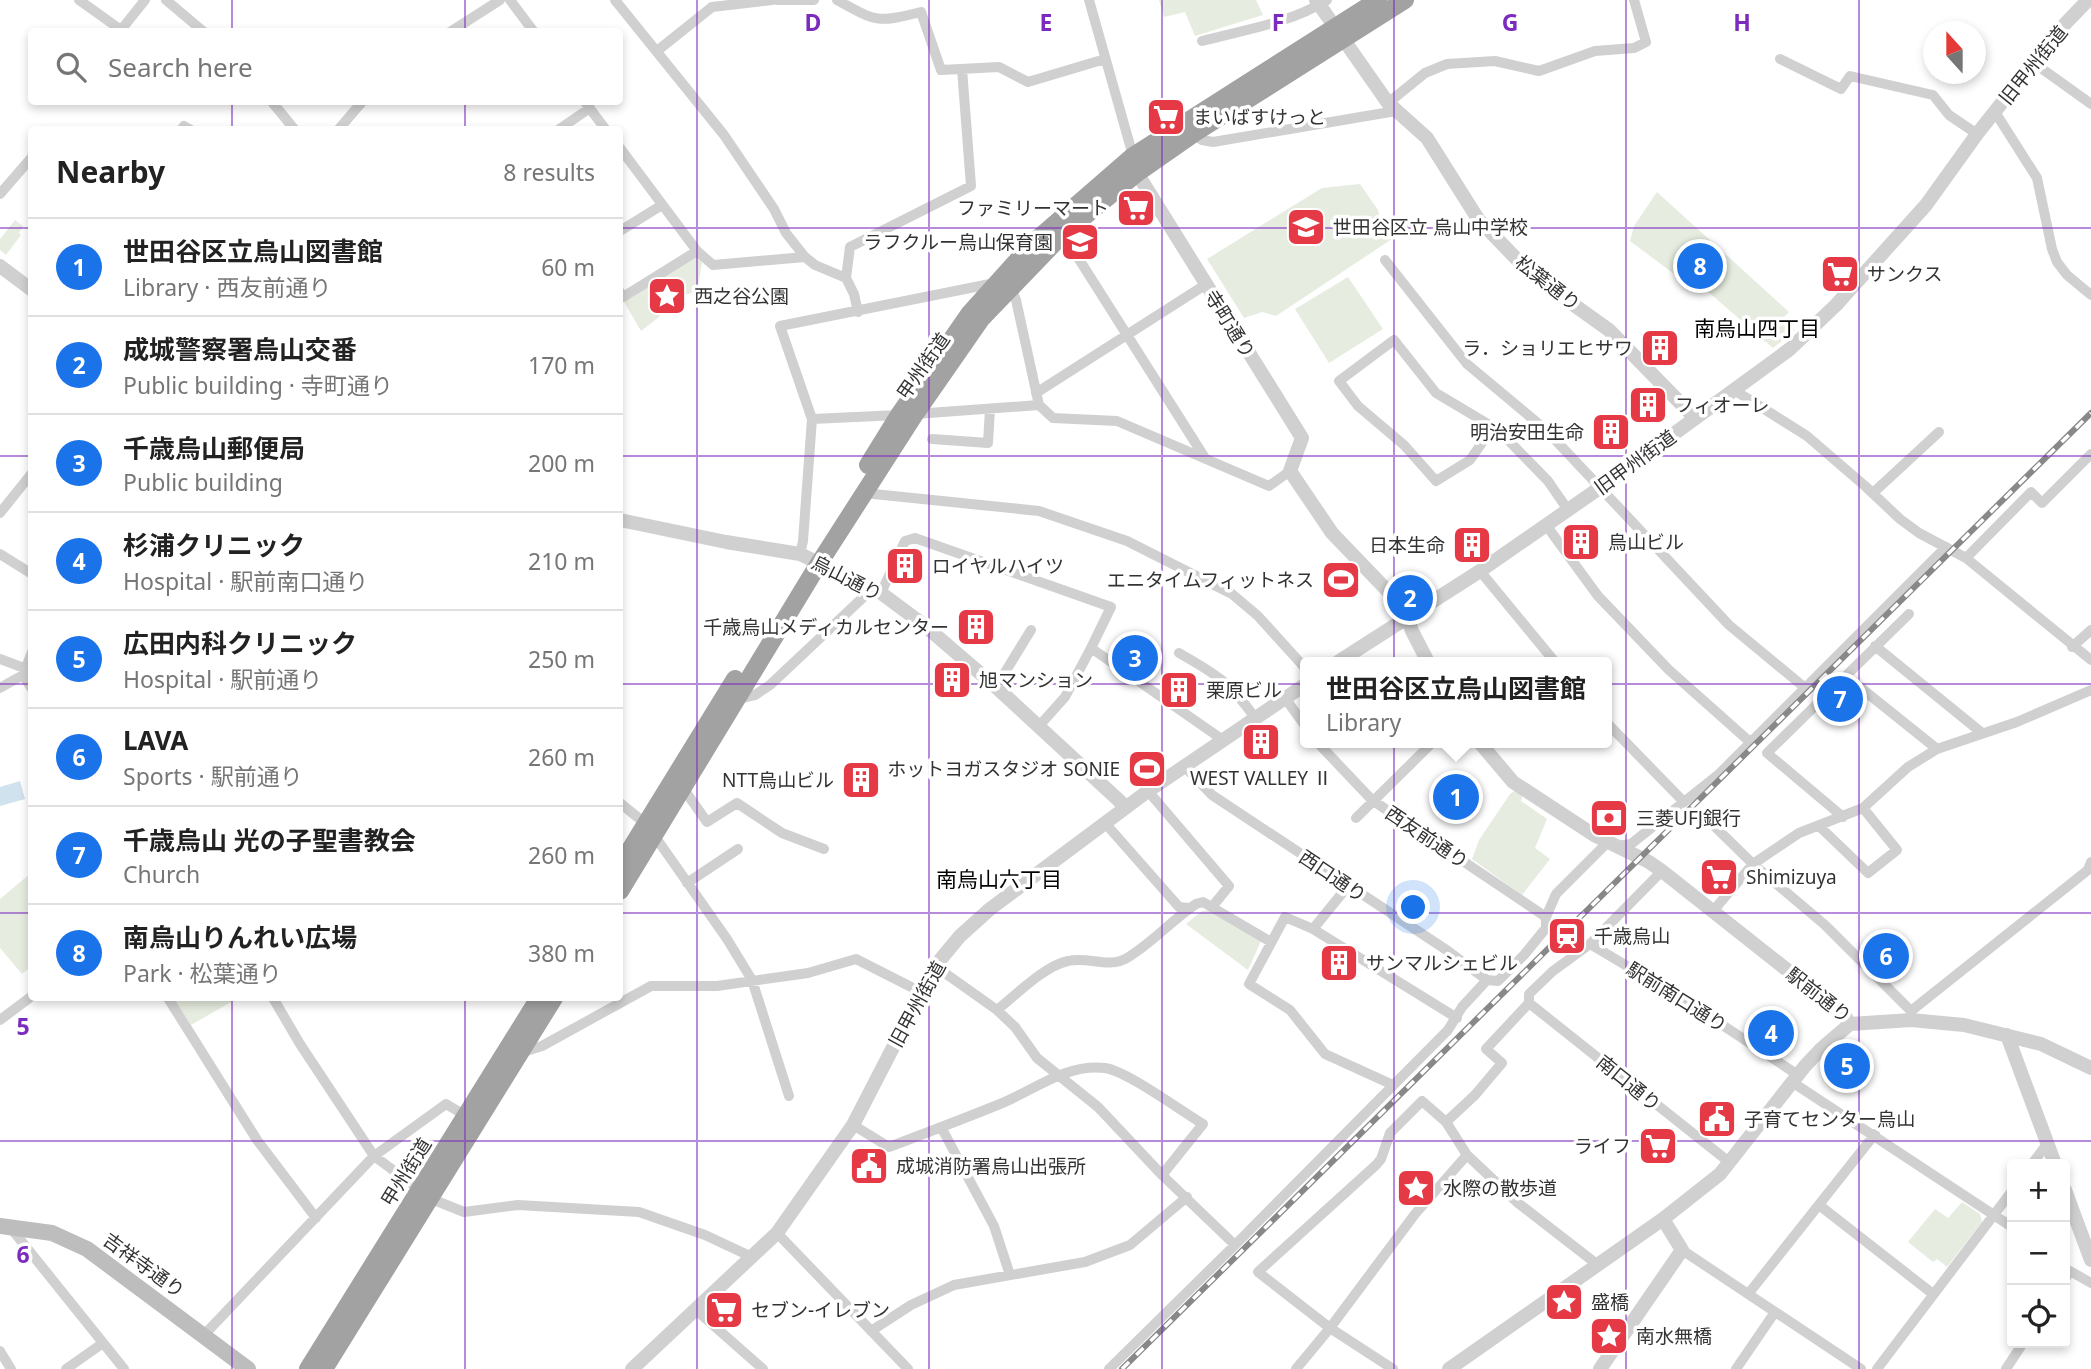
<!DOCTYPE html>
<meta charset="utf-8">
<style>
:root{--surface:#fff;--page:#f6f6f6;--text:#222;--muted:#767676;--line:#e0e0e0;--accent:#1a73e8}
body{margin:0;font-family:"Noto Sans","Noto Sans JP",sans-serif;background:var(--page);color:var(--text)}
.controls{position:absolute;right:21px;bottom:21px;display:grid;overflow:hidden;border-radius:7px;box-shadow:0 4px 10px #0003}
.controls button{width:63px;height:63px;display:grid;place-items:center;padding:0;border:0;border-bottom:2px solid var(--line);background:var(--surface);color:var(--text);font:35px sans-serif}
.compass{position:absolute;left:1923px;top:21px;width:63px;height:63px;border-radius:50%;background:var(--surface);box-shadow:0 4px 10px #0003;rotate:339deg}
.you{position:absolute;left:1414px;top:908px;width:24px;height:24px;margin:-18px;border:5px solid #fff;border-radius:50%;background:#1a73e8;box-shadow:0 0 0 10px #1a73e833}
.badge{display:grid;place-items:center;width:46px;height:46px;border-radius:50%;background:var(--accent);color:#fff;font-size:23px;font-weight:700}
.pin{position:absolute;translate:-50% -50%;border:4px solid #fff;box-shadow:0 2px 7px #0006}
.popup{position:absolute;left:1300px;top:657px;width:312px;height:91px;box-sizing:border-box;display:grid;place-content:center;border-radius:7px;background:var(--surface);filter:drop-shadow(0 2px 5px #0005);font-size:23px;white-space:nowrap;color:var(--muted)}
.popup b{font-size:26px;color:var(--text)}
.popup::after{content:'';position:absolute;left:50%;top:100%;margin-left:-14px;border:14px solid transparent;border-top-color:var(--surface)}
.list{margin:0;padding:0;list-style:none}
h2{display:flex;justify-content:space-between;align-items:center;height:91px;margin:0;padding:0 28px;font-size:30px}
h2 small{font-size:23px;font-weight:400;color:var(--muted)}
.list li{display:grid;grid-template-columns:46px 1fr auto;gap:21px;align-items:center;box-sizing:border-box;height:98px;padding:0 28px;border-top:2px solid var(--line)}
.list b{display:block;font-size:26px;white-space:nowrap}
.list p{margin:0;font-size:23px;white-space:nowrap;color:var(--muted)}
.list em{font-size:23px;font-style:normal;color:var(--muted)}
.icon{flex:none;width:38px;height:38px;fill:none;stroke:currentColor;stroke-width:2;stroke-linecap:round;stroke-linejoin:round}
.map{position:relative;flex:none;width:2091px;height:1369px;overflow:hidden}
.search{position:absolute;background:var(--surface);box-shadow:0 4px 10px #0003;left:28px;top:28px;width:595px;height:77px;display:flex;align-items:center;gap:18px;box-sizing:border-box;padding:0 24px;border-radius:7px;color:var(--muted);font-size:26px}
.panel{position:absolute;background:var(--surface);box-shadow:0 4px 10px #0003;left:28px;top:126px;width:595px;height:875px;border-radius:7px}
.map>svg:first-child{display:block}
.green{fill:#e6ecdf}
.water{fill:#cfe2ee}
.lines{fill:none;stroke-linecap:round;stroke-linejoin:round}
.minor{stroke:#d0d0d0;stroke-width:10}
.tertiary{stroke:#d0d0d0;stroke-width:14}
.secondary{stroke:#bdbdbd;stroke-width:16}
.trunk{stroke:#a2a2a2;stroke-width:18}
.rail-casing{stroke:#888;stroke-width:6}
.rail{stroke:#fff;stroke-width:3.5;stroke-dasharray:10;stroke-linecap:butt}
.grid{fill:none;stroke:#7b2cbf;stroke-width:2;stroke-opacity:0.55}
.labels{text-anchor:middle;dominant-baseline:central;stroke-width:7;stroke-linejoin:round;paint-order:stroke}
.street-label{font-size:19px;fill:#333;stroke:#fff}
.poi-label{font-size:19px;fill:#333;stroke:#fff;text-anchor:start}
.neighbourhood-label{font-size:21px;fill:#000;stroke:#fff}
.grid-label{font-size:23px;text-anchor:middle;font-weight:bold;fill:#7b2cbf;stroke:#fff;stroke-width:7;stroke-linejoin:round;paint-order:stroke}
</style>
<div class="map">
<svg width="2091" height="1369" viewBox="0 0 2091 1369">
<rect width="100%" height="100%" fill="#fff"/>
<!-- green -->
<path class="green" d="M1159 0H1256L1263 15 1195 36 1185 12 1164 17Z
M1360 184 1378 210 1382 226 1411 222 1413 225 1276 316 1262 312 1244 318 1207 259 1322 188Z
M1657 192 1789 312 1783 318 1795 330 1773 348 1706 290 1701 294 1630 241 1634 226Z
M15 220 23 226 19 233 21 235 6 255 0 250V239Z
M693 257 699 258 702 263 697 291 673 299 659 317 641 331 623 300Z
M1348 277 1383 329 1329 363 1295 309Z
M1517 789 1523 795 1521 801 1547 819 1535 848 1550 859 1522 895 1472 859 1479 840 1510 794Z
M31 873V967L22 974 0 948V899Z
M1211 910 1261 941 1248 970 1186 924 1202 911Z
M174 998H238L191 1025Z
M1962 1202 1980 1214 1982 1222 1947 1267 1937 1259 1933 1262 1908 1242 1935 1209 1948 1218Z"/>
<!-- water -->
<path class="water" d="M20 781 25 799 0 806V787Z"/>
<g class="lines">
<!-- minor -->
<path class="minor" d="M79 0 121 30 145 0
M166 0 204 32
M510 0 534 32
M615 0 724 135 774 209 786 233 805 257 815 265 846 278 854 294 858 312
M776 0H814
M837 0C877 22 876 23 921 12L941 70 999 67 1028 82 1105 59
M1089 0 1133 156
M450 32 500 0
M1202 41C1243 30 1291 23 1327 0
M657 51 712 7 772 0
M1780 59 1841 89 1850 76 1933 95 1949 115 1977 134
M2034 63 2091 104
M272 102 295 130
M585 102 606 130
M1388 103 1425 73 1447 64 1495 61 1539 71 1595 51 1634 48 1646 42 1634 0
M1995 112 2037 178 2052 249 2057 262 2067 275 2091 295
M181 130 184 126 191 130
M338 130 362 102
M558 130 590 108
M1193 134 1202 140 1213 142 1396 111
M620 148 697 251 713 265 805 257
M0 194 32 157
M620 231 662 205
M1063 234 1205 458
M1385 260 1467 364 1546 430 1729 625 1804 687
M846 278 850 247 971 186 962 69
M1011 288 1016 300 1039 405 1053 418 1117 421 1269 486 1290 471
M620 292 623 297 697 251
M1734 390 1807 436 1865 486 1900 519 1919 533 1966 558 2091 660
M1036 393 1205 285
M915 414 1039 405
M812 419 899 415
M1493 427 1470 460 1436 481 1404 445 1358 406 1339 381 1394 340 1436 393 1493 427 1509 441 1548 481 1568 510
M932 439 988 443 990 409
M864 493 1039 511 1127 541 1232 594 1258 616 1306 669
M1873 493 1939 432
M0 513 32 473
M1546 525 1598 596 1669 670 1750 742
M0 554 32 574
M800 554 803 541 812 419 780 326 995 283
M1966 558 2031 492 2042 503 2091 454
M1480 571 1555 662
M881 593 905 541 915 538 1111 607 1091 648
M1875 646 1982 733
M2072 647 2091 630
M1179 653C1216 674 1231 683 1255 718
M0 659 32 671
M23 675 32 689
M1846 676 1937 749
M996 687 1031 630
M0 688 23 675 32 652
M1285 698 1306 727
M737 699 755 695 770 685 872 589
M1606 722 1684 802
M1039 726 1065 697 1091 648 1223 740
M1318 743 1372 800 1546 917
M1184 766 1212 795 1448 951 1487 980
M683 788 707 822 737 803 782 833 824 849
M1148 791 1229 886 1212 907
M620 803 646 824
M1703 815 1753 864 1825 925 1911 1011V1020
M1843 817 1767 753 1909 614
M1356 818 1432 743
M1105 823 1179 907 1189 908
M1819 826 1868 873 1897 850 1863 808
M654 835 727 939 752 980 789 1096
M1617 846 1631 844 1718 775 1946 547
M687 883 738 849
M1713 911 1753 864 1799 833 1863 808 1908 767 1937 749 2017 722 2091 690
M1313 929 1348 886
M1590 944 1686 1001 1798 1075
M935 966 997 1010 1015 1027 1037 1058 1098 1107 1162 1175 1235 1245
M168 998 257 1140 316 1218
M273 998 300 1044 374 1156 420 1190
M1529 1003 1729 1162
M997 1010C1016 995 1044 966 1068 961 1089 956 1108 969 1127 958 1152 943 1172 920 1196 904L1203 902 1271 942
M1911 1011 2088 870 2091 862
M0 1020 32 996
M520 1053 542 1046 651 986H717L808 973 856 959 921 992
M1792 1082 2012 1227
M1393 1085 1325 1054 1290 1010 1249 984 1285 917 1313 929 1457 1018
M1446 1122 1475 1095 1502 1063 1486 1049 1529 1003V994L1553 971 1590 944 1662 871
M853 1125 889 1147C926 1133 963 1119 1000 1104 1033 1091 1066 1063 1105 1068 1127 1071 1181 1111 1203 1124L1162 1175
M941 1127 994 1226 1010 1275
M2032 1164 2047 1144
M429 1198 464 1212 518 1205 639 1212 705 1235 752 1257
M1819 1205 1933 1294
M10 1227 124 1369
M777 1233 908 1369
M1682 1250 1861 1369
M2065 1279 2070 1271 2091 1283
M1749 1293 1875 1134
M696 1310 763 1369
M871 1331 911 1305 954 1285 1085 1262 1130 1245 1187 1197
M204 1335 374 1156 446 1104 466 1116
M0 1351 11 1369
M66 1369 103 1343
M1109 1369 1235 1245 1448 1030 1462 1007 1487 980 1498 981 1524 955 1546 928V917L1556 894 1608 842
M1296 1369 1330 1328 1415 1214 1467 1155
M1393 1369 1330 1328 1258 1272 1376 1165 1381 1159 1390 1133 1422 1101 1446 1122 1467 1155 1518 1203 1598 1265
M1736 1369 1775 1312
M1877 1369 2012 1191
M2006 1369 2023 1343"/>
<!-- tertiary -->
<path class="tertiary" d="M1316 0 1388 103 1427 138 1478 219 1532 275 1609 330 1695 418
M1135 164 1137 173 1302 438 1290 471 1332 533 1404 608 1412 631 1428 662
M0 266 32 290
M620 520 726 542 800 554 881 593 924 625 996 687 1126 807
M1338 662 1480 571 1601 487 1790 349 1836 305 1926 205 1977 134 2063 26 2088 0
M1480 743 1513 782 1594 835 1649 862 1662 871 1844 1015 1850 1024
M2007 1035 2055 1164
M2065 1190 2091 1260
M632 1369 777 1233 853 1125 935 966 960 936 990 909 1148 791 1306 684
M1449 1369 1663 1219 1720 1174 1805 1066 1821 1049 1850 1024 1911 1020 1964 1025 2041 1044 2091 1068
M1600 1369 1682 1250 1663 1219"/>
<!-- secondary -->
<path class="secondary" d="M0 1226 52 1233 87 1249 248 1369"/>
<!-- trunk -->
<path class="trunk" d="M868 465 899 415 970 313 1034 242 1133 156 1378 0
M620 866 735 679
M620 891 818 565 915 414 981 319 1063 234 1137 173 1193 134 1405 0
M308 1369 539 998
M324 1369 554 998"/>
<!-- rail casing -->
<g class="rail-casing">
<path id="rail" d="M1122 1369 2091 413"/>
</g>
<!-- rail -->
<use href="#rail" class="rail"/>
</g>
<!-- grid -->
<path class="grid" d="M232 0V32M465 0V32M697 0V1369M929 0V1369M1162 0V1369M1394 0V1369M1626 0V1369M1859 0V1369M232 102V130M465 102V130M0 228H32M620 228H2091M0 456H32M620 456H2091M0 684H32M620 684H2091M0 913H32M620 913H2091M232 998V1369M465 998V1369M0 1141H2091"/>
<!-- icons -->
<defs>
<g id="supermarket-square" transform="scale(2.0125)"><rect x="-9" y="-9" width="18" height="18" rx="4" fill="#e63946" stroke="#fff"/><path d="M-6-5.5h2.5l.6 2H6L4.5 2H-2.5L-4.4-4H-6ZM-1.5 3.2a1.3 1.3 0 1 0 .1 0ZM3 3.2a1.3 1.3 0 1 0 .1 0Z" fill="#fff"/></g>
<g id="school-square" transform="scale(2.0125)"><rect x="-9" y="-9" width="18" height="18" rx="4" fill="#e63946" stroke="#fff"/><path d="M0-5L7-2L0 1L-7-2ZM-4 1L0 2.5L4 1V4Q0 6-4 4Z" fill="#fff"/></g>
<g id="sight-square" transform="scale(2.0125)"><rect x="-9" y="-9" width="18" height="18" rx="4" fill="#e63946" stroke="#fff"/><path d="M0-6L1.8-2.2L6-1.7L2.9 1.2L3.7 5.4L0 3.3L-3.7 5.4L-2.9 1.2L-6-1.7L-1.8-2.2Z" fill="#fff"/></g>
<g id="building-square" transform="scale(2.0125)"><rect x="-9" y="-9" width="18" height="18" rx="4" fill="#e63946" stroke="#fff"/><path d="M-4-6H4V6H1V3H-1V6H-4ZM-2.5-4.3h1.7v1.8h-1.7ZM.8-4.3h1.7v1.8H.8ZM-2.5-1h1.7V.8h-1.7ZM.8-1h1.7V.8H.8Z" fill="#fff"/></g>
<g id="stadium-square" transform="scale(2.0125)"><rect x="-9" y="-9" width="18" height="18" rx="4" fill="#e63946" stroke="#fff"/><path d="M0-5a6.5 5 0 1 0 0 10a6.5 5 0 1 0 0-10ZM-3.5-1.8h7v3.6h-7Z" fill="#fff"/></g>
<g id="bank-square" transform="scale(2.0125)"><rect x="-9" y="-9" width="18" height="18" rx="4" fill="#e63946" stroke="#fff"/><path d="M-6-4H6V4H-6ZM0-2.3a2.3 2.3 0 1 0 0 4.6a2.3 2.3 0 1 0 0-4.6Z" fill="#fff"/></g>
<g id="station-square" transform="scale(2.0125)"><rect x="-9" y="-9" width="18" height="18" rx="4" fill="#e63946" stroke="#fff"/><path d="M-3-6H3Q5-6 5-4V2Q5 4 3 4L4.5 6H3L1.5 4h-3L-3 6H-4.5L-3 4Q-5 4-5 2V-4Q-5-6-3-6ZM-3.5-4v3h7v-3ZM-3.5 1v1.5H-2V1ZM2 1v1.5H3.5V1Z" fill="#fff"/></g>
<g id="civic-square" transform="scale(2.0125)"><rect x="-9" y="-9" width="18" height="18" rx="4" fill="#e63946" stroke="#fff"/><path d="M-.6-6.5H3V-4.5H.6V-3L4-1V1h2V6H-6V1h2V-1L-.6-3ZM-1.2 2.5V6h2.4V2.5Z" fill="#fff"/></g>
</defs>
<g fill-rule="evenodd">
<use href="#supermarket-square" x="1166" y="117"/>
<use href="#supermarket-square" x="1136" y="208"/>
<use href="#school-square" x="1306" y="227"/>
<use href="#school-square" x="1080" y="242"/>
<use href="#supermarket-square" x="1840" y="274"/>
<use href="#sight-square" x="667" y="296"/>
<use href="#building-square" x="1660" y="348"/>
<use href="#building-square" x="1648" y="405"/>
<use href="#building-square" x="1611" y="432"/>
<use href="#building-square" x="1581" y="542"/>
<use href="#building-square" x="1472" y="545"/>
<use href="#building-square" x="905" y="566"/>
<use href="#stadium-square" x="1341" y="580"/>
<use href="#building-square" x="976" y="627"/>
<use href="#building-square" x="952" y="680"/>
<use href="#building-square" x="1179" y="690"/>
<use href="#building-square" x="1261" y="742"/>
<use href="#stadium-square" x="1147" y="769"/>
<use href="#building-square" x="861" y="780"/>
<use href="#bank-square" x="1609" y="818"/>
<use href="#supermarket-square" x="1719" y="877"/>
<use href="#station-square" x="1567" y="936"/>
<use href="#building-square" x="1339" y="963"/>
<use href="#civic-square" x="1717" y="1119"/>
<use href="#supermarket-square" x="1658" y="1146"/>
<use href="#civic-square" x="869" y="1166"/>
<use href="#sight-square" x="1416" y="1188"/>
<use href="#sight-square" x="1564" y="1302"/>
<use href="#supermarket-square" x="724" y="1310"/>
<use href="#sight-square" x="1609" y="1336"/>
</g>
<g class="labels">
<!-- street labels -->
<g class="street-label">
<text transform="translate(2033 65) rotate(-51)">旧甲州街道</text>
<text transform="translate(1548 283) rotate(38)">松葉通り</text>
<text transform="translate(1230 324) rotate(58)">寺町通り</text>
<text transform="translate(923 366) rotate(-55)">甲州街道</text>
<text transform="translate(1635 462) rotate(-36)">旧甲州街道</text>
<text transform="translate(847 578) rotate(27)">烏山通り</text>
<text transform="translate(1427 837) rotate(34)">西友前通り</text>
<text transform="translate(1333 876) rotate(34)">西口通り</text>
<text transform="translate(1819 995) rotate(38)">駅前通り</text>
<text transform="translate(1677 997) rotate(32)">駅前南口通り</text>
<text transform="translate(917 1004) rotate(-61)">旧甲州街道</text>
<text transform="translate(1629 1083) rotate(39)">南口通り</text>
<text transform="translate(406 1172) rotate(-58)">甲州街道</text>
<text transform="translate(144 1265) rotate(36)">吉祥寺通り</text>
</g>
<!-- poi labels -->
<g class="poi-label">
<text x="1193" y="117">まいばすけっと</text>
<text x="1109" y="208" text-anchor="end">ファミリーマート</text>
<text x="1333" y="227">世田谷区立 烏山中学校</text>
<text x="1053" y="242" text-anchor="end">ラフクルー烏山保育園</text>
<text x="1867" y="274">サンクス</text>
<text x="694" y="296">西之谷公園</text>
<text x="1633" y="348" text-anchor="end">ラ．ショリエヒサワ</text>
<text x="1675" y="405">フィオーレ</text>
<text x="1584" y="432" text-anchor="end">明治安田生命</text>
<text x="1608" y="542">烏山ビル</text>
<text x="1445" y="545" text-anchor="end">日本生命</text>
<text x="932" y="566">ロイヤルハイツ</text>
<text x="1314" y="580" text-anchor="end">エニタイムフィットネス</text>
<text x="949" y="627" text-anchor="end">千歳烏山メディカルセンター</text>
<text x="979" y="680">旭マンション</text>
<text x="1206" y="690">栗原ビル</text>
<text x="1120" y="769" text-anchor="end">ホットヨガスタジオ SONIE</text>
<text x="1261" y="778" text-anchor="middle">WEST VALLEY Ⅱ</text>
<text x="834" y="780" text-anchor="end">NTT烏山ビル</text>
<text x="1636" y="818">三菱UFJ銀行</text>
<text x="1746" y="877">Shimizuya</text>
<text x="1594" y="936">千歳烏山</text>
<text x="1366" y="963">サンマルシェビル</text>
<text x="1744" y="1119">子育てセンター烏山</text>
<text x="1631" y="1146" text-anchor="end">ライフ</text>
<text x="896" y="1166">成城消防署烏山出張所</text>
<text x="1443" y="1188">水際の散歩道</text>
<text x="1591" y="1302">盛橋</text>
<text x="751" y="1310">セブン-イレブン</text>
<text x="1636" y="1336">南水無橋</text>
</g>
<!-- neighbourhood labels -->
<g class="neighbourhood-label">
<text x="1757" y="328">南烏山四丁目</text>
<text x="999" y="879">南烏山六丁目</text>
</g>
</g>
<g class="grid-label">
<text x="813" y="31">D</text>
<text x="1046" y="31">E</text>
<text x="1278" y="31">F</text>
<text x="1510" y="31">G</text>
<text x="1742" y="31">H</text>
<text x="23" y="1035">5</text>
<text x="23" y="1263">6</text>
</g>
</svg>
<div class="controls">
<button>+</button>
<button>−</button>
<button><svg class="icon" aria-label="locate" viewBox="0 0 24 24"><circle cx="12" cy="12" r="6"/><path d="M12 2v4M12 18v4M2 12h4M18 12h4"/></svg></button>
</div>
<svg class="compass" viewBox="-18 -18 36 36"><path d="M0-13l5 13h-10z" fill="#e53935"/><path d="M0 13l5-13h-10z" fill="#767676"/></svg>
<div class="you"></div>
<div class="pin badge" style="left:1456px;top:797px">1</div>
<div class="popup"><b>世田谷区立烏山図書館</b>Library</div>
<div class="pin badge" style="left:1410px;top:598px">2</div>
<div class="pin badge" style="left:1135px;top:658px">3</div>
<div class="pin badge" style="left:1771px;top:1033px">4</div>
<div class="pin badge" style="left:1847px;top:1066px">5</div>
<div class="pin badge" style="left:1886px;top:956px">6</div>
<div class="pin badge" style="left:1840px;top:699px">7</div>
<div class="pin badge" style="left:1700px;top:266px">8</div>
<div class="search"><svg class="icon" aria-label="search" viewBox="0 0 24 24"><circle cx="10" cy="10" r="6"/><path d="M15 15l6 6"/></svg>Search here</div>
<section class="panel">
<h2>Nearby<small>8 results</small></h2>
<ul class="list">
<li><span class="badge">1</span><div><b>世田谷区立烏山図書館</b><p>Library · 西友前通り</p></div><em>60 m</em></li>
<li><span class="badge">2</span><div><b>成城警察署烏山交番</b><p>Public building · 寺町通り</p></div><em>170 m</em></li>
<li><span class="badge">3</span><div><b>千歳烏山郵便局</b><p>Public building</p></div><em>200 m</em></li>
<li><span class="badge">4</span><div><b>杉浦クリニック</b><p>Hospital · 駅前南口通り</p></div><em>210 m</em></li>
<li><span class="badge">5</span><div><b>広田内科クリニック</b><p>Hospital · 駅前通り</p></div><em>250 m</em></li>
<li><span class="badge">6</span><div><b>LAVA</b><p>Sports · 駅前通り</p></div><em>260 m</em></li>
<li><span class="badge">7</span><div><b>千歳烏山 光の子聖書教会</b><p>Church</p></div><em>260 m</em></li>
<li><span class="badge">8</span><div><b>南烏山りんれい広場</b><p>Park · 松葉通り</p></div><em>380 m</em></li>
</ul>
</section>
</div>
